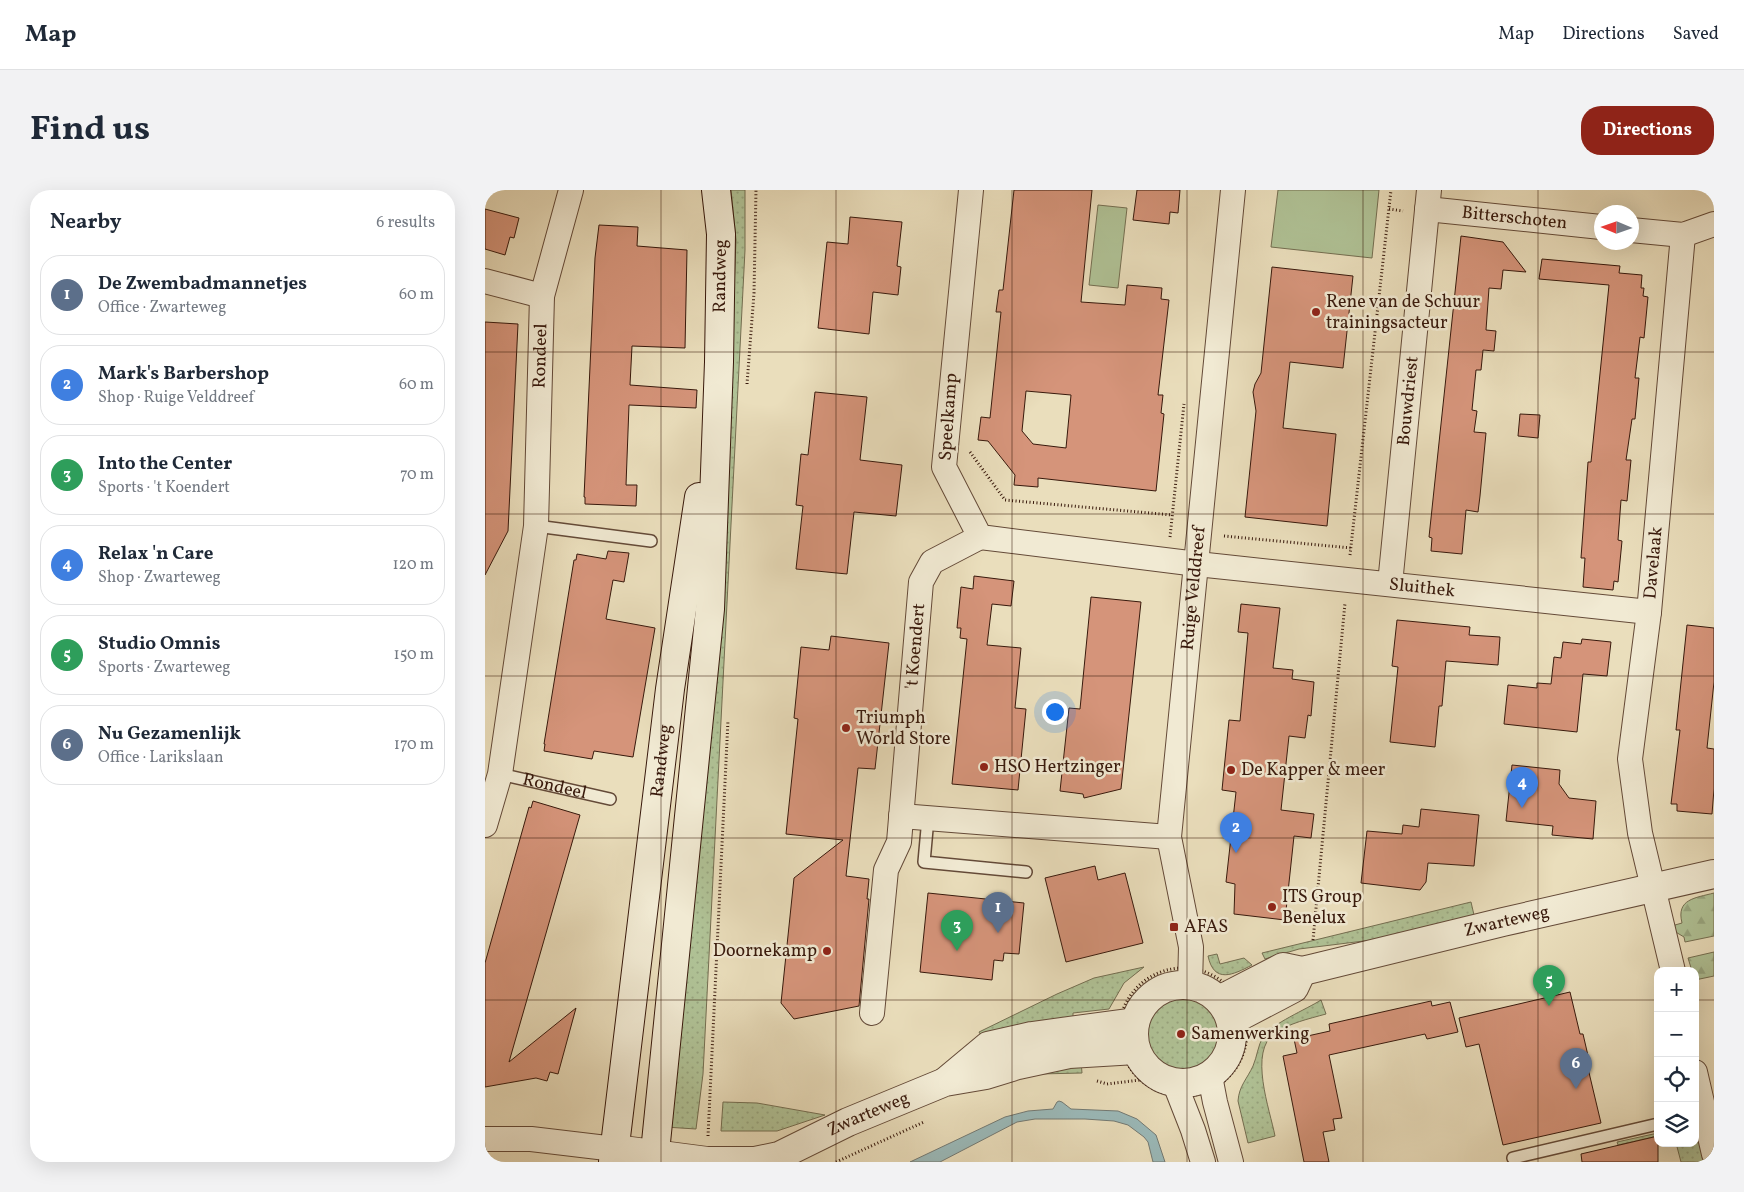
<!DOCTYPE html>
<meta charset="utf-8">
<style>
:root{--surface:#fff;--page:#f2f2f3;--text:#1f2937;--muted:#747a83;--line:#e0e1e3;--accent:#8f2418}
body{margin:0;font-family:Vollkorn,serif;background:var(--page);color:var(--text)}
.controls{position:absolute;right:15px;bottom:15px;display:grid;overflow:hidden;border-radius:10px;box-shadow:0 5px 20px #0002}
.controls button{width:45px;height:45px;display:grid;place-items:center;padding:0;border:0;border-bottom:1px solid var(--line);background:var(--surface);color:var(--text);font:25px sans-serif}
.compass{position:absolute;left:1109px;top:15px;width:45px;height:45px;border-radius:50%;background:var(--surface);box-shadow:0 5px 20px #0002;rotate:272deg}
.you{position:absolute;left:569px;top:521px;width:18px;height:18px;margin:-12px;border:4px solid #fff;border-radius:50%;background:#1a73e8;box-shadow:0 0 0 8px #1a73e833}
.badge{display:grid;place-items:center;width:32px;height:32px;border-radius:50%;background:var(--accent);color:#fff;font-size:16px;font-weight:700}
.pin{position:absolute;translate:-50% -41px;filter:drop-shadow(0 1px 2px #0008)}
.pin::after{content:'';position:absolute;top:26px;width:18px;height:15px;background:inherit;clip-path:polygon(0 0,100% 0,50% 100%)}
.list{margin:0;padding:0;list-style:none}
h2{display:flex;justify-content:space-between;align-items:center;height:65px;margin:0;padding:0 20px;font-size:21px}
h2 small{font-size:16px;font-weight:400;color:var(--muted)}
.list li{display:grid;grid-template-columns:32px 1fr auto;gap:15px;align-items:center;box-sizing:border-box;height:80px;margin:0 10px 10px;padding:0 10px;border:1px solid var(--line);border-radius:20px}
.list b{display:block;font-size:19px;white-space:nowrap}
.list p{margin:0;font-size:16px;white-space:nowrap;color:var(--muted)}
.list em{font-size:16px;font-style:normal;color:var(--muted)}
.icon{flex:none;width:28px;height:28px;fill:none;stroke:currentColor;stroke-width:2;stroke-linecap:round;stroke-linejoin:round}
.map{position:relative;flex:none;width:1229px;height:972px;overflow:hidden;border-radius:20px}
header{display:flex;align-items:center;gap:30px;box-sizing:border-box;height:70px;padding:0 25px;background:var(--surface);border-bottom:1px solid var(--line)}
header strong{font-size:24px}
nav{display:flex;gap:28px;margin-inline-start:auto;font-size:18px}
.intro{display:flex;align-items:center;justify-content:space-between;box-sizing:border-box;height:120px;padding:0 30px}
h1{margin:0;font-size:35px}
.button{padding:12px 22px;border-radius:20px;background:var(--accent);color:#fff;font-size:18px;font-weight:700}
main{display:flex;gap:30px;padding:0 30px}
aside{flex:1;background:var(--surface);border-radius:20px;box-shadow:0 5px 20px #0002}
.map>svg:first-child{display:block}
.grass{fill:url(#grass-dots);stroke:#746e51}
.forest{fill:url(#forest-firs);stroke:#746e51}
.park{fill:#b0c296;stroke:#746e51}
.water{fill:#9bbaba;stroke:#737a74}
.building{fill:#d5947a;stroke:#38190c;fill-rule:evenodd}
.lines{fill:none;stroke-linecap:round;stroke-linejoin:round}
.service-casing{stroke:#644a38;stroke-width:14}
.minor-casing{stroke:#644a38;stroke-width:26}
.tertiary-casing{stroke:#644a38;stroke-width:30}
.secondary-casing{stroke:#38190c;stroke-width:30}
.path{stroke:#38190c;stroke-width:3;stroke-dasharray:1 2.5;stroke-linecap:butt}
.service{stroke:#f1ead3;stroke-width:11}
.minor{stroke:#f1ead3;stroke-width:24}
.tertiary{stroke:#f1ead3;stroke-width:28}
.secondary{stroke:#f1ead3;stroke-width:28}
.grid{fill:none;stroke:#38190c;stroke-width:1;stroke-opacity:0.55}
.poi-dot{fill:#8f2418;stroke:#f1ead3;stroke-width:2}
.labels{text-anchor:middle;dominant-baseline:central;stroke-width:5;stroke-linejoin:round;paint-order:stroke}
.street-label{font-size:18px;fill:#38190c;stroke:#f1ead3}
.poi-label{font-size:18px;fill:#38190c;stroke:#f1ead3;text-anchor:start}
</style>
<header>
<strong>Map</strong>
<nav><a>Map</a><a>Directions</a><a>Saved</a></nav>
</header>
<div class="intro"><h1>Find us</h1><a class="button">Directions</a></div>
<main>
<aside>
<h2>Nearby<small>6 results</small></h2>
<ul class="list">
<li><span class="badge" style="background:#5c6f8a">1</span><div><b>De Zwembadmannetjes</b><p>Office · Zwarteweg</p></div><em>60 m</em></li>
<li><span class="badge" style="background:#3f7fe0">2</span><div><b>Mark's Barbershop</b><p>Shop · Ruige Velddreef</p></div><em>60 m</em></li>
<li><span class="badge" style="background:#2e9e5b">3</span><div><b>Into the Center</b><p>Sports · 't Koendert</p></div><em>70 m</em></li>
<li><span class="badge" style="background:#3f7fe0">4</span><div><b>Relax 'n Care</b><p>Shop · Zwarteweg</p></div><em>120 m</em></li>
<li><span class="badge" style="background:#2e9e5b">5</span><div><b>Studio Omnis</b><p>Sports · Zwarteweg</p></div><em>150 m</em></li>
<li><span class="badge" style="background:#5c6f8a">6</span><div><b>Nu Gezamenlijk</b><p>Office · Larikslaan</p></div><em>170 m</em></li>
</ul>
</aside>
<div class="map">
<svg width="1229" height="972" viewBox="0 0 1229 972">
<defs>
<pattern id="grass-dots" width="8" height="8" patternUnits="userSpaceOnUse" patternTransform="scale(1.25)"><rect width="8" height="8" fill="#b0c296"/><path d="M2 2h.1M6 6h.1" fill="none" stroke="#98a680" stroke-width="1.8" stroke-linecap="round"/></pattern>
<pattern id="forest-firs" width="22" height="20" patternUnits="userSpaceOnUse" patternTransform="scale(1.25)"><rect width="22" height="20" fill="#b0c296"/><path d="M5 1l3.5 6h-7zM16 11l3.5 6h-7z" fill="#98a680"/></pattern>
</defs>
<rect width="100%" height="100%" fill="#eadebc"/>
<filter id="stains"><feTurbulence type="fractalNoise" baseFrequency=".004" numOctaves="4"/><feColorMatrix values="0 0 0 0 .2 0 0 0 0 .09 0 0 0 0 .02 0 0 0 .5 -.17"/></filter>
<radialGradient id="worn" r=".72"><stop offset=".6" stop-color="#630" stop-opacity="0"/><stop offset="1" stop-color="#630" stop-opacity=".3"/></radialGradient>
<!-- grass -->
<path class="grass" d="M246 0H260V60L218 884 211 939 180 937 241 300 251 50Z
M986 712 989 725 895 749 814 759 780 769 777 763Z
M732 764 735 774 759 768 767 775C748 785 729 794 723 766Z
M659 777 639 793 624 819 588 823V831L499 851 494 842 572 804 609 788Z
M660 843a38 38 0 1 1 76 0a38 38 0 1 1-76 0Z
M836 810 841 824C823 829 805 833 790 843 763 861 785 920 790 946L763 953 753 911C754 896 762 889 768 876 772 867 773 855 778 847 786 834 822 819 836 810Z
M596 871 597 883 554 884Z
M238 912 272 913 340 925 292 941H236Z
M1210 934 1221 972H1196L1191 953H1210Z
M1173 943V946L1133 955 1132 952Z"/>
<!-- forest -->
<path class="forest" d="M1229 703V746L1200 752 1199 747 1189 741 1190 735 1197 733C1191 709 1210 708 1229 703Z
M1229 762V786L1210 790V781H1207L1203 768Z"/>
<!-- park -->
<path class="park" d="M793 0H894L887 68 786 57Z
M613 15 642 18 633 98 604 95Z"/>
<!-- water -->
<path class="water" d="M574 911 577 912 586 919 633 921 652 929 671 945 680 972H668L663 952 659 947 643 935 629 931 600 929H550L532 932 455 972H425L520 927 543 921 568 919 572 912Z"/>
<!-- building -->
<path class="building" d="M529 0H607L596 112 640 115 642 95 677 98 676 109 684 110 673 205H678L676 223 679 224 671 301 553 288V297L529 295 530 285 503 251 493 250 496 227 505 228 516 122H511L514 100H518ZM541 201 586 205 581 258 548 254 537 241Z
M652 0H695L693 23 685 22 684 34 648 30Z
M0 19 34 28 29 48 25 47 20 65 0 59Z
M365 27 417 32 412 76 416 77 413 105 388 102 384 144 333 138 342 52 363 54Z
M114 35 153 37 152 56 202 60 200 158 147 156 145 195 212 200 211 218 144 215 141 295H152L151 316 100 314V307H99L110 68Z
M976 46 1018 52 1041 82 1018 80 1016 99 1004 98 1001 140 1011 141 1009 161 998 160 996 180H991L987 220 992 221 989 242 1001 243 995 306 993 322 981 320 977 364 946 361 947 348 944 347Z
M1057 69 1135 76 1134 83 1157 85 1156 98H1159L1158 106 1163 107 1159 148 1155 147 1150 188H1154L1150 229H1147L1141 270H1146L1142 311 1136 310 1133 350 1137 351 1133 392 1129 391 1128 400 1098 397 1100 368H1096L1103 272H1106L1124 95 1054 89Z
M787 77 868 86 858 178 805 172 798 238 851 244 842 336 760 327 771 221 768 202 770 194 776 183Z
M0 132 33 134 23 341 0 385Z
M330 202 382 207 375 270 417 275 411 326 369 322 362 384 311 379 318 316 311 315 316 264 323 265Z
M1035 224 1055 225 1053 248 1033 246Z
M123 361 144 363 139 392 128 390 121 429 170 438 148 567 109 561 107 569 59 561 60 554H59L89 370H91L92 364 121 369Z
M489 386 529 391 526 416 507 414 502 455 536 458 530 518 541 519 533 600 467 594 482 449 475 448 476 438H472L476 397 488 399Z
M606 407 656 412 636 599 599 608 598 604 575 601 584 518 595 519Z
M756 414 795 418 788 478 808 480 807 489 829 492 826 526 823 525 820 548 804 546 796 620 829 624 826 648 809 646 800 730 749 724 750 694 741 692 751 602 737 600 744 530 755 531 763 443 753 442Z
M912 430 985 437 984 445 1015 447 1013 475 961 471 957 516H954L950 557 905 552 913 477 907 476Z
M1202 435 1229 438V492L1222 558 1229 559V599L1227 624 1192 621V614H1186L1195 540H1191Z
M346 446 404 453 390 579 373 578 361 686 384 689 382 709H384L374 816 309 829 296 813 309 688 358 650 301 644 313 529 309 528 316 457 344 460Z
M1097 449 1126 452 1122 486 1098 484 1092 542 1019 534 1023 495 1052 498V493L1066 494 1069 467 1076 468 1078 452 1096 454Z
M1027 575 1075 580 1074 594 1084 608 1111 611 1108 649 1067 645 1068 636 1021 631Z
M48 611 95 625 24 872 91 818 73 884 65 882 62 891 51 888 0 897V773L44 617 46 618Z
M936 619 994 625 989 676 943 673 941 692 935 700 876 693 882 641 917 644 918 635 934 637Z
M610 676 613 690 640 683 658 753 581 772 560 688Z
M443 703 539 713 534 764 519 763 518 771 509 770 507 790 435 782Z
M1085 802 1095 844H1098L1104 870H1101L1116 933 1018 955 994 854 981 857 974 828Z
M946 811 947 816 965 812 973 842 942 849 940 844 844 865 857 928 848 929 850 940 838 942 844 972H819L798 866 812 863 809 849 845 841 844 834Z
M1173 946V972H1097L1096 964Z"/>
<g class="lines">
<!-- service casing -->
<g class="service-casing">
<g id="service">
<path d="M51 336 166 351"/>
<path id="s1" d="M15 584 125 609"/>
<path d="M443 628 439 672 541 682"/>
<path d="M1028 968 1173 934"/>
</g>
</g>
<!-- minor casing -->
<g class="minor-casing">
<g id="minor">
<path id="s2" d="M486 0 459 277 495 347 712 374 1164 422"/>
<path id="s3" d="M942 19 1116 37"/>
<path d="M1146 40 1198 45 1229 34"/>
<path d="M0 91 57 106"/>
<path id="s4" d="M905 394 944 0"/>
<path d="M416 626 684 647"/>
<path id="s5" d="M0 635 15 584 51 336 57 106 86 0"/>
<path id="s6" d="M1188 781 1155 643 1145 569 1164 422 1198 45"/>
<path id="s7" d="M705 795 706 757 684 647 748 0"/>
<path id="s8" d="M387 823 401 680 414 652 436 392 447 372 495 347"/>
<path d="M1210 882 1229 964"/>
<path d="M725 886 730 912 746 972"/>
<path d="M690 894 708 940 718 972"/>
<path d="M0 949H46L130 959"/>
</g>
</g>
<!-- tertiary casing -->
<g class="tertiary-casing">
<g id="tertiary">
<circle cx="698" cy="844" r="49"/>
<path id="s9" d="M734 810 798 777 817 781 826 779 1018 732 1229 684"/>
<path d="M746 831 809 798 817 781"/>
<path d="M461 891 503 856 547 846 650 832"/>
<path id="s10" d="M130 959 222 971H270L294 966 363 932 460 892 501 885 533 875 584 864 651 860"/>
</g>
</g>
<!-- secondary casing -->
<g class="secondary-casing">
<g id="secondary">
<path id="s11" d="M128 972 185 499 214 307"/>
<path id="s12" d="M169 972 225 419 234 172 236 44 231 0"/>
</g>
</g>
<!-- path -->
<path class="path" d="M904 19 918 21
M262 194 269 103 271 0
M485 262 520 310 687 325
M739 346 866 358
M685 347 699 214
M865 365 906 0
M828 750 860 413
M634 842a64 64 0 1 1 128 0a64 64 0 1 1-128 0Z
M612 891 622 894 655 890
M223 946 243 530
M351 972 439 932"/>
<!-- service -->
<use href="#service" class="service"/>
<!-- minor -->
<use href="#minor" class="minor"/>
<!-- tertiary -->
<use href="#tertiary" class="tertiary"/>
<!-- secondary -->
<use href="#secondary" class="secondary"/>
</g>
<!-- grid -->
<path class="grid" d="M176 0V972M351 0V972M527 0V972M702 0V972M878 0V972M1053 0V972M0 162H1229M0 324H1229M0 486H1229M0 648H1229M0 810H1173M1210 810H1229"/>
<!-- markers -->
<g class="poi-dot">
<circle cx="831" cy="122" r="5"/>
<circle cx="361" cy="538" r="5"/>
<circle cx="499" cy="577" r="5"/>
<circle cx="746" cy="580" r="5"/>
<circle cx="787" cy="717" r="5"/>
<rect x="684" y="732" width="10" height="10" rx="2.5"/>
<circle cx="342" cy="761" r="5"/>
<circle cx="696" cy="844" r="5"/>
</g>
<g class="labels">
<!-- street labels -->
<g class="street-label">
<text stroke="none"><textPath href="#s3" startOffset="88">Bitterschoten</textPath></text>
<text stroke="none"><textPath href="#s12" startOffset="889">Randweg</textPath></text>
<text stroke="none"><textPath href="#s5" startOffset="474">Rondeel</textPath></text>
<text stroke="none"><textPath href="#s4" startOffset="184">Bouwdriest</textPath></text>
<text transform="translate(464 227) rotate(-86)">Speelkamp</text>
<text stroke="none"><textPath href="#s6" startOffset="414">Davelaak</textPath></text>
<text stroke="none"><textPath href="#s2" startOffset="802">Sluithek</textPath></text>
<text stroke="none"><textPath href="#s7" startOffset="400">Ruige Velddreef</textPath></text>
<text stroke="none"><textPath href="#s8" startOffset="371">'t Koendert</textPath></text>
<text stroke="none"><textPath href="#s11" startOffset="404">Randweg</textPath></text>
<text stroke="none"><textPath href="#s1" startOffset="56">Rondeel</textPath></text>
<text stroke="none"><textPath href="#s9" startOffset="302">Zwarteweg</textPath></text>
<text stroke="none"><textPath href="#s10" startOffset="264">Zwarteweg</textPath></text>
</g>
<!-- poi labels -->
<g class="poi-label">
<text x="841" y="112">Rene van de Schuur<tspan x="841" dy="21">trainingsacteur</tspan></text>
<text x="371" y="528">Triumph<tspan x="371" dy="21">World Store</tspan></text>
<text x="509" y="577">HSO Hertzinger</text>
<text x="756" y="580">De Kapper &amp; meer</text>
<text x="797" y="707">ITS Group<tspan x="797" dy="21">Benelux</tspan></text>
<text x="699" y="737">AFAS</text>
<text x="332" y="761" text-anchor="end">Doornekamp</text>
<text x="706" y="844">Samenwerking</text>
</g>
</g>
<rect width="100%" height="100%" filter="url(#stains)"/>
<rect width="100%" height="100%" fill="url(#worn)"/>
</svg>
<div class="controls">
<button>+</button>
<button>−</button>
<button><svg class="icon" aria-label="locate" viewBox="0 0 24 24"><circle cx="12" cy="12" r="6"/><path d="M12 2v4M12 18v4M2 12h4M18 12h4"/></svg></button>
<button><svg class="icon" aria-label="layers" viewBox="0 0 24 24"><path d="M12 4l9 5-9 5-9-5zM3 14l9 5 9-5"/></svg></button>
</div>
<svg class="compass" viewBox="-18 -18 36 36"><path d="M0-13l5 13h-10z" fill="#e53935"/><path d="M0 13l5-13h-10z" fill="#747a83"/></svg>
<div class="you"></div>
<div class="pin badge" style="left:513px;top:743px;background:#5c6f8a">1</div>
<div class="pin badge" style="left:751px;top:663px;background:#3f7fe0">2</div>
<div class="pin badge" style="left:472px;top:761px;background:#2e9e5b">3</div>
<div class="pin badge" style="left:1037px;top:618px;background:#3f7fe0">4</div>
<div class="pin badge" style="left:1064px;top:816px;background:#2e9e5b">5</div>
<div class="pin badge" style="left:1091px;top:899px;background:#5c6f8a">6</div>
</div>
</main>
